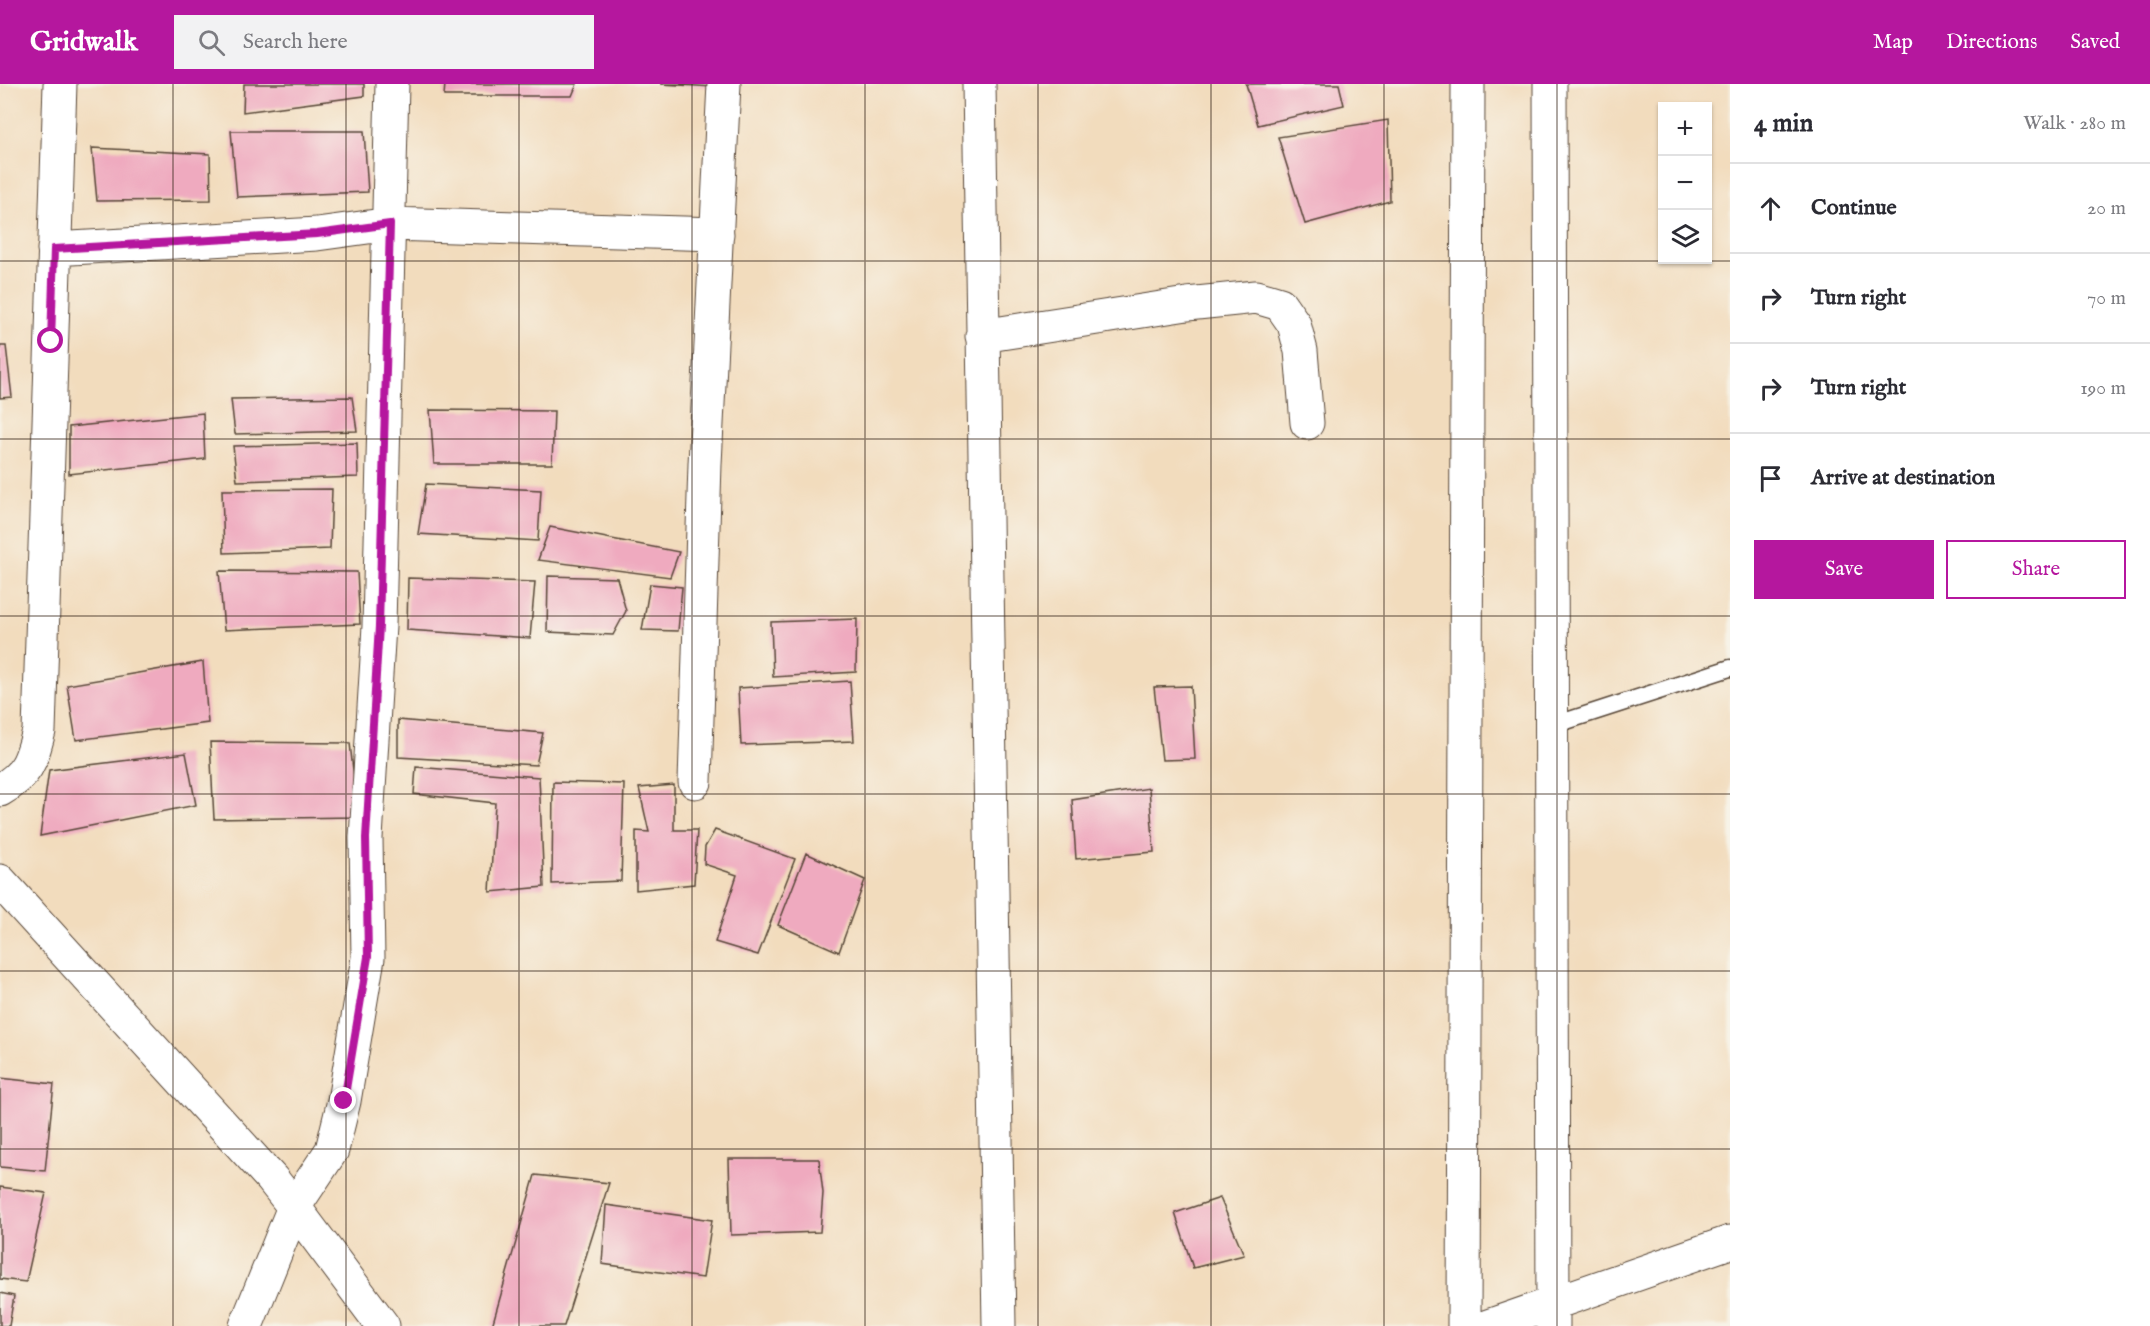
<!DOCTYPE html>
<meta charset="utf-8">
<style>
:root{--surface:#fff;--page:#f2f2f3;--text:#2b2b33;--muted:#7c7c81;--line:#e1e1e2;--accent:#b5179e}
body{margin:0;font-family:"IM FELL English",serif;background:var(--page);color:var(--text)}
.controls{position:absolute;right:18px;top:18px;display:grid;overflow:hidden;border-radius:0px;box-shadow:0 2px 4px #0004}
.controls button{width:54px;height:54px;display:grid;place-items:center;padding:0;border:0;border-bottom:2px solid var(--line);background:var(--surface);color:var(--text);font:30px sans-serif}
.stop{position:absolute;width:18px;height:18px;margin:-14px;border:4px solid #b5179e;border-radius:50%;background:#fff}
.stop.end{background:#b5179e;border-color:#fff;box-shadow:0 2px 6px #0008}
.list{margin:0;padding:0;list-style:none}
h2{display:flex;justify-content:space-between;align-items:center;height:78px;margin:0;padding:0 24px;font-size:26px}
h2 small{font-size:20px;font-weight:400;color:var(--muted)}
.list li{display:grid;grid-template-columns:39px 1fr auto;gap:18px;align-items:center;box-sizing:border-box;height:90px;padding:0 24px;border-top:2px solid var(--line)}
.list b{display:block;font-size:22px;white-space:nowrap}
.list em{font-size:20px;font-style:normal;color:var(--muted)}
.actions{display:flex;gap:12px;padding:18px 24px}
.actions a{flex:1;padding:14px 0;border:2px solid var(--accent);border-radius:0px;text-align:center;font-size:21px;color:var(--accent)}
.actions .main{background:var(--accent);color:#fff}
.icon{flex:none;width:33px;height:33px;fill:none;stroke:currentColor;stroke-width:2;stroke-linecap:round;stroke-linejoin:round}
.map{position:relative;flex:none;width:1730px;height:1242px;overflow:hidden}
header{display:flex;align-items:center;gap:36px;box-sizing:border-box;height:84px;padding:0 30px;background:var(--accent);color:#fff}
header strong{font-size:28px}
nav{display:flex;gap:33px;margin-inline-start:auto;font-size:21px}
.search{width:420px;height:54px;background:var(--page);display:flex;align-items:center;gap:15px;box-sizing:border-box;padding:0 21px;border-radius:0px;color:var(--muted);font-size:22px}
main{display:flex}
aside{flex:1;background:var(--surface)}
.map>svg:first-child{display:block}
.building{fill:#efaabf}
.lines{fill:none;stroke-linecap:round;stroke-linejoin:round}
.service-casing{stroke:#564536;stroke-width:19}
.minor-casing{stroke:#564536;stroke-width:35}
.service{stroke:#fff;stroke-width:16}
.minor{stroke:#fff;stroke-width:33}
.route{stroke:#b5179e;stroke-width:8}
.grid{fill:none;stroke:#3b2a1e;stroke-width:1.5;stroke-opacity:0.55}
</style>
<header>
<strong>Gridwalk</strong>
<div class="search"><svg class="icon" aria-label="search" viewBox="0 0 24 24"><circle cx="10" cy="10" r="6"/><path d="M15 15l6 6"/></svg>Search here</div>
<nav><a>Map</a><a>Directions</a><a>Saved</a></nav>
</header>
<main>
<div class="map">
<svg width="1730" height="1242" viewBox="0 0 1730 1242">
<rect width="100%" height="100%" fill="#f7f3e8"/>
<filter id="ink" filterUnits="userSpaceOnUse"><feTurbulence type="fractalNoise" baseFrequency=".0167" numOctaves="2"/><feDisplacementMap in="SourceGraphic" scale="12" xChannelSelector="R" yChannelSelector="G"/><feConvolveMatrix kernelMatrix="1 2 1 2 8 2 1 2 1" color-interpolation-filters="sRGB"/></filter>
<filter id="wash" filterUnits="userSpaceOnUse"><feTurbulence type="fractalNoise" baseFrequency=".008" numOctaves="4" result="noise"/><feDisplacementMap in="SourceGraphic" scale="24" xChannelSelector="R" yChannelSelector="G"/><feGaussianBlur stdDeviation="1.35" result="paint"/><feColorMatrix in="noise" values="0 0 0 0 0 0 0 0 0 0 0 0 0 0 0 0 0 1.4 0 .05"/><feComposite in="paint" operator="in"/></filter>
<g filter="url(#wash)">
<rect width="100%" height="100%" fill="#f2dcbd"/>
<g id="blocks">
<!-- building -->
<path class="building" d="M244 0H364V12L243 28Z
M445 0H577L572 12H444Z
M660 0H713V3Z
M1246 0H1339L1344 21 1258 41Z
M1388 36 1390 117 1305 140 1278 53Z
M231 47H364L368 108 237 113Z
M92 64 210 70 211 116 97 117Z
M0 262H6L12 313 0 314Z
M352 313 357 347 235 350 231 315Z
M430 326 554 327 552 380H434Z
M203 329 205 375 69 390V343Z
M357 359 358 393 237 397 233 362Z
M426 400 541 406 538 457 418 450Z
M332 405 330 465 224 469 222 406Z
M550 443 679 468 670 493 538 476Z
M219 487 357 488 360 540 224 546Z
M548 492 617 494 626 527 613 551 547 548Z
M408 494 535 498 530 554 407 546Z
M650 500 682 503 678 547 642 546Z
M857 535 856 588 773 593 771 538Z
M203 578 208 639 76 656 67 601Z
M850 597 854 657 741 661 738 604Z
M1191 602 1195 675 1162 676 1154 603Z
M398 636 543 649 536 681 398 673Z
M210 658 350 659 358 733 214 735Z
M186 669 196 721 40 752 49 686Z
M416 683 539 693 544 803 490 808 495 719 414 710Z
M553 698 624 700 621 797 552 800Z
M674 701V746H697L694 800 636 806V747L649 748 639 704Z
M1149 704 1154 768 1076 775 1072 716Z
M715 746 795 775 758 871 715 858 737 791 704 780 705 763Z
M806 769 865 796 839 868 778 841Z
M0 994 54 1000 45 1087 0 1083Z
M729 1075H819L823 1109 820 1148 731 1151Z
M535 1091 609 1099 564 1242H492Z
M0 1103 46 1109 26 1198 0 1195Z
M1220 1114 1244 1171 1193 1184 1175 1129Z
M606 1121 712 1136 703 1194 602 1180Z
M0 1209 14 1212 9 1242H0Z"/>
</g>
</g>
<g filter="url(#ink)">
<use href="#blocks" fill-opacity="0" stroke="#564536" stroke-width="1.5"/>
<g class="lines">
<!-- service casing -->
<g class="service-casing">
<path id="service" d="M1551 642 1730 584"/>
</g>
<!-- minor casing -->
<g class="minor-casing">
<path id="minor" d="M979 0 999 1242
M1550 0 1553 1242
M54 165 317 150 390 140 717 150
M982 252 1187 220 1256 213 1280 220 1294 240 1301 267 1307 339
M695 698 705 380 724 0
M0 706C28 690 31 677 39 647L60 0
M0 797 272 1095 294 1123 332 1066 344 1017 368 874 366 754 379 542 392 0
M294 1123 383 1242
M246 1242 294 1123
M1464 1242 1468 0
M1488 1242 1730 1158"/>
</g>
<!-- service -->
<use href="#service" class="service"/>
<!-- minor -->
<use href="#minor" class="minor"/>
</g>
</g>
<g class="lines" filter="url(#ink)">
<!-- route -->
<path class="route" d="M51 257 54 165 317 150 390 140 379 542 366 754 368 873 344 1017"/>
</g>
<!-- grid -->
<path class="grid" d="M173 0V1242M346 0V1242M519 0V1242M692 0V1242M865 0V1242M1038 0V1242M1211 0V1242M1384 0V1242M1557 0V1242M0 177H1730M0 355H1730M0 532H1730M0 710H1730M0 887H1730M0 1065H1730"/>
</svg>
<div class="controls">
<button>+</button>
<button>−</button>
<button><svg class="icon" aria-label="layers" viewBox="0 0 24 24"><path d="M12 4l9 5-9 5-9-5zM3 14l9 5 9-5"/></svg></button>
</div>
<div class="stop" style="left:51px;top:257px"></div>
<div class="stop end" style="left:344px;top:1017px"></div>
</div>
<aside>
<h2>4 min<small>Walk · 280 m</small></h2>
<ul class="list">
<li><svg class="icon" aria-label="ahead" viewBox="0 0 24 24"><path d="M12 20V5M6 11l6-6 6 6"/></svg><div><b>Continue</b></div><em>20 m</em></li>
<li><svg class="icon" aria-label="right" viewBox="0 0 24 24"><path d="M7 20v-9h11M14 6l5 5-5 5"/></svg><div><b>Turn right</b></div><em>70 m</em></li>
<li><svg class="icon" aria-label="right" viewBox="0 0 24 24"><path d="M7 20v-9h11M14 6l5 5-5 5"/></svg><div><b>Turn right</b></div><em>190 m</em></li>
<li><svg class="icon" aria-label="arrive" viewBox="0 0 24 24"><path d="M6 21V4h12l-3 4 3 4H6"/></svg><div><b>Arrive at destination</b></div></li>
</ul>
<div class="actions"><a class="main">Save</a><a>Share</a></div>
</aside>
</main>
